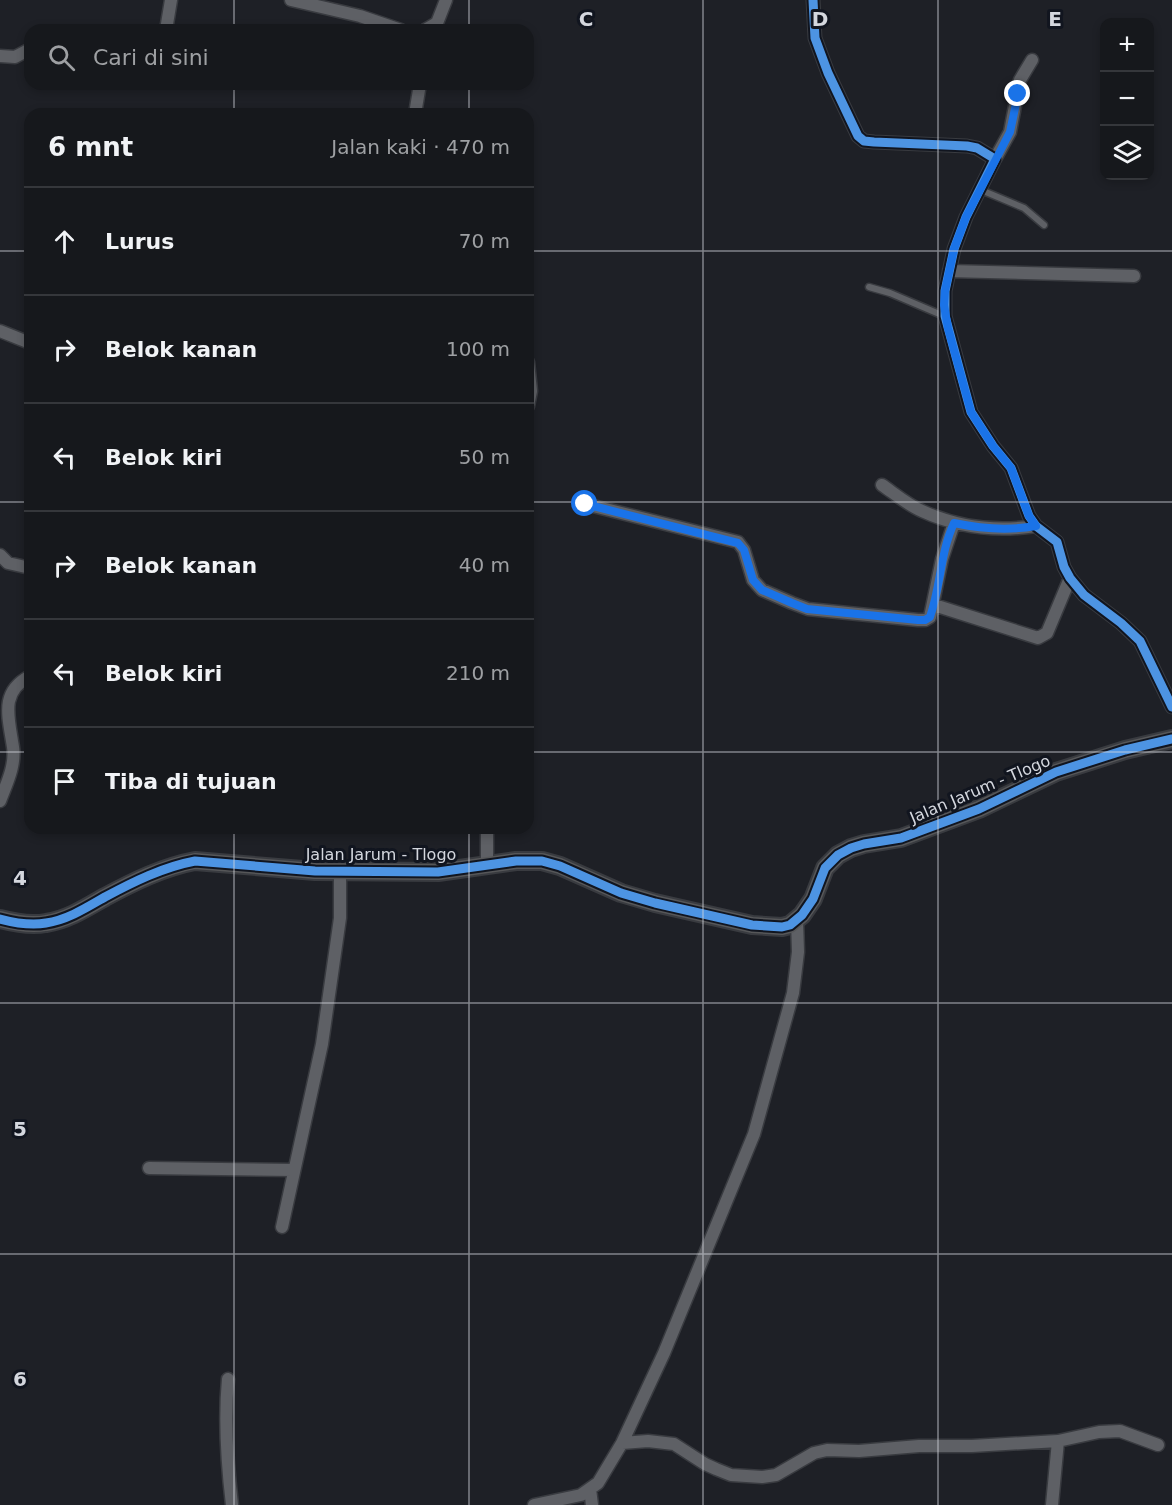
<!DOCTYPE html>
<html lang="id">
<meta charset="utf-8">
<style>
:root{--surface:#16181c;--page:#1f2125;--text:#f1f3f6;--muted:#9ea0a3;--line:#35373b}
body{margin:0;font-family:"DejaVu Sans",sans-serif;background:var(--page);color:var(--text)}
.controls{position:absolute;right:18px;top:18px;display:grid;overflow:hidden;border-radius:12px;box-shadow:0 3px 9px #0003}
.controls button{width:54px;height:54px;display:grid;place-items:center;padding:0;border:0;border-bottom:2px solid var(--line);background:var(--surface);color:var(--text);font:30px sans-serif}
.stop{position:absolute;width:18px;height:18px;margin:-14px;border:4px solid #1a73e8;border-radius:50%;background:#fff}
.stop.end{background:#1a73e8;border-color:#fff;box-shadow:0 2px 6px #0008}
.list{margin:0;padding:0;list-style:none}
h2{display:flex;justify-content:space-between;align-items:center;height:78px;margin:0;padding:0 24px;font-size:26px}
h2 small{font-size:20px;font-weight:400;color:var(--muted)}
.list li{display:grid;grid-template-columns:39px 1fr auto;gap:18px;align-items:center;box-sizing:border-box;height:108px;padding:0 24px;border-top:2px solid var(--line)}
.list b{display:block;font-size:22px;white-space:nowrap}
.list em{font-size:20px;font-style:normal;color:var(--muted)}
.icon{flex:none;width:33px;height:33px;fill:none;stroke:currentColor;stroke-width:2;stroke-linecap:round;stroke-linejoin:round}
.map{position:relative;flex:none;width:1172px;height:1505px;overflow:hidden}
.search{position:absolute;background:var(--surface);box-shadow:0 3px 9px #0003;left:24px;top:24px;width:510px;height:66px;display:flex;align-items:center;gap:15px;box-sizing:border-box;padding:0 21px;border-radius:18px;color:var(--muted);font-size:22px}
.panel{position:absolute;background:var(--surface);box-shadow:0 3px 9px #0003;left:24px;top:108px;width:510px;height:726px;border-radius:18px}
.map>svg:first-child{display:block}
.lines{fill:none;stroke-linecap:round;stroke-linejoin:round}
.lane-casing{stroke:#393b40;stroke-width:9}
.street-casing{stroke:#393b40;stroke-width:15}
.secondary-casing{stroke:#393b40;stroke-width:20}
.lane{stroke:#5e6065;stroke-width:6}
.street{stroke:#5e6065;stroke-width:12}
.secondary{stroke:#565759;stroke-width:16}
.cycleway-casing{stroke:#11151f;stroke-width:13}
.cycleway{stroke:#4d94e3;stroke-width:9}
.route{stroke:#1a73e8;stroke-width:8}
.grid{fill:none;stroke:#d4d7de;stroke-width:1.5;stroke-opacity:0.55}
.labels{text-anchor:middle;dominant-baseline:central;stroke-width:6;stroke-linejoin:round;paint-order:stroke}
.street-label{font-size:16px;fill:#d4d7de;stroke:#11151f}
.grid-label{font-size:20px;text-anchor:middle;font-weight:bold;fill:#d4d7de;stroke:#11151f;stroke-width:6;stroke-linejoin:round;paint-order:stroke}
</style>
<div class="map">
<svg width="1172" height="1505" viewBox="0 0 1172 1505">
<rect width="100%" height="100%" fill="#1e2026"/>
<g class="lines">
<!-- lane casing -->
<g class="lane-casing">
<path id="lane" d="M981 190 1024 208 1044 225
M869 287 890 293 944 316"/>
</g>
<!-- street casing -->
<g class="street-casing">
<path id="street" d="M291 0 360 16 401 30
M813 0 815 38 828 73 858 136 864 141 874 142 967 146 977 148 995 159 966 217 954 249 945 291V316L971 412 993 446 1011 468 1029 516 1036 526 1057 542 1064 567 1070 578 1084 595 1121 623 1140 641 1172 707
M166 30 171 0
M425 30 437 23 446 0
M0 56 15 57 30 49
M415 114 420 84
M995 159 1010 132 1020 80 1032 60
M949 271 1134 276
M0 331 30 343
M528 362 531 391 528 406
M882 485C895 494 908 505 922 511 959 528 996 532 1036 526
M585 504 738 542 744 550 753 580 762 590 792 603 808 609 918 620H925L930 617 942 559 954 523
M0 555 8 563 30 568
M934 605 1038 638 1047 633 1070 578
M0 801C6 785 16 765 13 747 8 715 0 692 30 676
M487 865V828
M149 1168 293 1170
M282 1227 322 1044 340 918V871
M228 1379C224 1422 227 1463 232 1505
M622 1443 648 1441 674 1444 705 1464 716 1469 731 1475 762 1477 776 1475 814 1453 827 1450 859 1451 919 1446H972L1058 1441 1099 1432 1120 1431 1158 1445
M590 1489 592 1505
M534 1505 581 1495 598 1483 622 1443 664 1353 754 1134 793 993 798 952 797 920
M1052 1505 1058 1441"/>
</g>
<!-- secondary casing -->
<g class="secondary-casing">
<path id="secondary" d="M0 919C15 923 30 926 46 923 67 920 86 908 105 897 133 882 163 867 195 861L315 871 438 872 516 861H542L560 866 621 893 655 903 752 925 782 927 790 925 802 915 813 899 825 868 838 855 851 848 864 844 901 838 979 809 1056 772 1125 750 1172 739"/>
</g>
<!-- lane -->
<use href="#lane" class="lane"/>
<!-- street -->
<use href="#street" class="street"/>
<!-- secondary -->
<use href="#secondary" class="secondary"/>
<!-- cycleway casing -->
<g class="cycleway-casing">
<path id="cycleway" d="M813 0 815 38 828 73 858 136 864 141 874 142 967 146 977 148 995 159 966 217 954 249 945 291V316L971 412 993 446 1011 468 1029 516 1036 526 1057 542 1064 567 1070 578 1084 595 1121 623 1140 641 1172 707
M0 919C15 923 30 926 46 923 67 920 86 908 105 897 133 882 163 867 195 861L315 871 438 872 516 861H542L560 866 621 893 655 903 752 925 782 927 790 925 802 915 813 899 825 868 838 855 851 848 864 844 901 838 979 809 1056 772 1125 750 1172 739"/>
</g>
<!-- cycleway -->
<use href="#cycleway" class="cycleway"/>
</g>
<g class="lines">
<!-- route -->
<path class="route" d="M585 504 738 543 744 550 753 580 762 590 792 603 807 609 918 620H925L930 617C941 586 940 553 954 523 982 529 1007 531 1036 526L1029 516 1011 468 993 446 971 412 948 328 944 305 945 291 954 249 966 217 1010 132 1018 94"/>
</g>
<!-- grid -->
<path class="grid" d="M234 0V30M469 0V30M703 0V1505M938 0V1505M234 84V114M469 84V114M0 251H30M528 251H1172M0 502H30M528 502H1172M0 752H30M528 752H1172M234 828V1505M469 828V1505M0 1003H1172M0 1254H1172"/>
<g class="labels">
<!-- street labels -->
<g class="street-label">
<text transform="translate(980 789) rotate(-23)">Jalan Jarum - Tlogo</text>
<text x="381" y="854">Jalan Jarum - Tlogo</text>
</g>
</g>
<g class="grid-label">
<text x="586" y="26">C</text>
<text x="820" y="26">D</text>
<text x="1055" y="26">E</text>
<text x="20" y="885">4</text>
<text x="20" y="1136">5</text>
<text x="20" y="1386">6</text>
</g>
</svg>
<div class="controls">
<button>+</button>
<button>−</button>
<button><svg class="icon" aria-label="layers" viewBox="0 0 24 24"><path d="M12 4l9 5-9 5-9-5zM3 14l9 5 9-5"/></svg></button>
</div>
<div class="stop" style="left:585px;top:504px"></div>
<div class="stop end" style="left:1018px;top:94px"></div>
<div class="search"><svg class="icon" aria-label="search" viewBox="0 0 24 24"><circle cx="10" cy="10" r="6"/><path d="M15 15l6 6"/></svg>Cari di sini</div>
<section class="panel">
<h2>6 mnt<small>Jalan kaki · 470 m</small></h2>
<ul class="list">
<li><svg class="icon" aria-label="ahead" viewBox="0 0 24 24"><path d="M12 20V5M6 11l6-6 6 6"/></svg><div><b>Lurus</b></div><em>70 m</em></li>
<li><svg class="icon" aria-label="right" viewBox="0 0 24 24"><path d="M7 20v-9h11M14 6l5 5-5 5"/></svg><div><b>Belok kanan</b></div><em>100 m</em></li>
<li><svg class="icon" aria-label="left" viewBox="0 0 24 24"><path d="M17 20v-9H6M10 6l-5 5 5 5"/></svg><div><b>Belok kiri</b></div><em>50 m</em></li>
<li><svg class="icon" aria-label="right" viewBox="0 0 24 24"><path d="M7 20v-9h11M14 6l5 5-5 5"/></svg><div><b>Belok kanan</b></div><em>40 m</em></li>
<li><svg class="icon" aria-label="left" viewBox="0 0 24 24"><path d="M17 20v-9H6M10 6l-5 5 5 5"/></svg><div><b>Belok kiri</b></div><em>210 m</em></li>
<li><svg class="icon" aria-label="arrive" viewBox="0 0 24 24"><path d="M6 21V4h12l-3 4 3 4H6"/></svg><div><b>Tiba di tujuan</b></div></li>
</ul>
</section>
</div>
